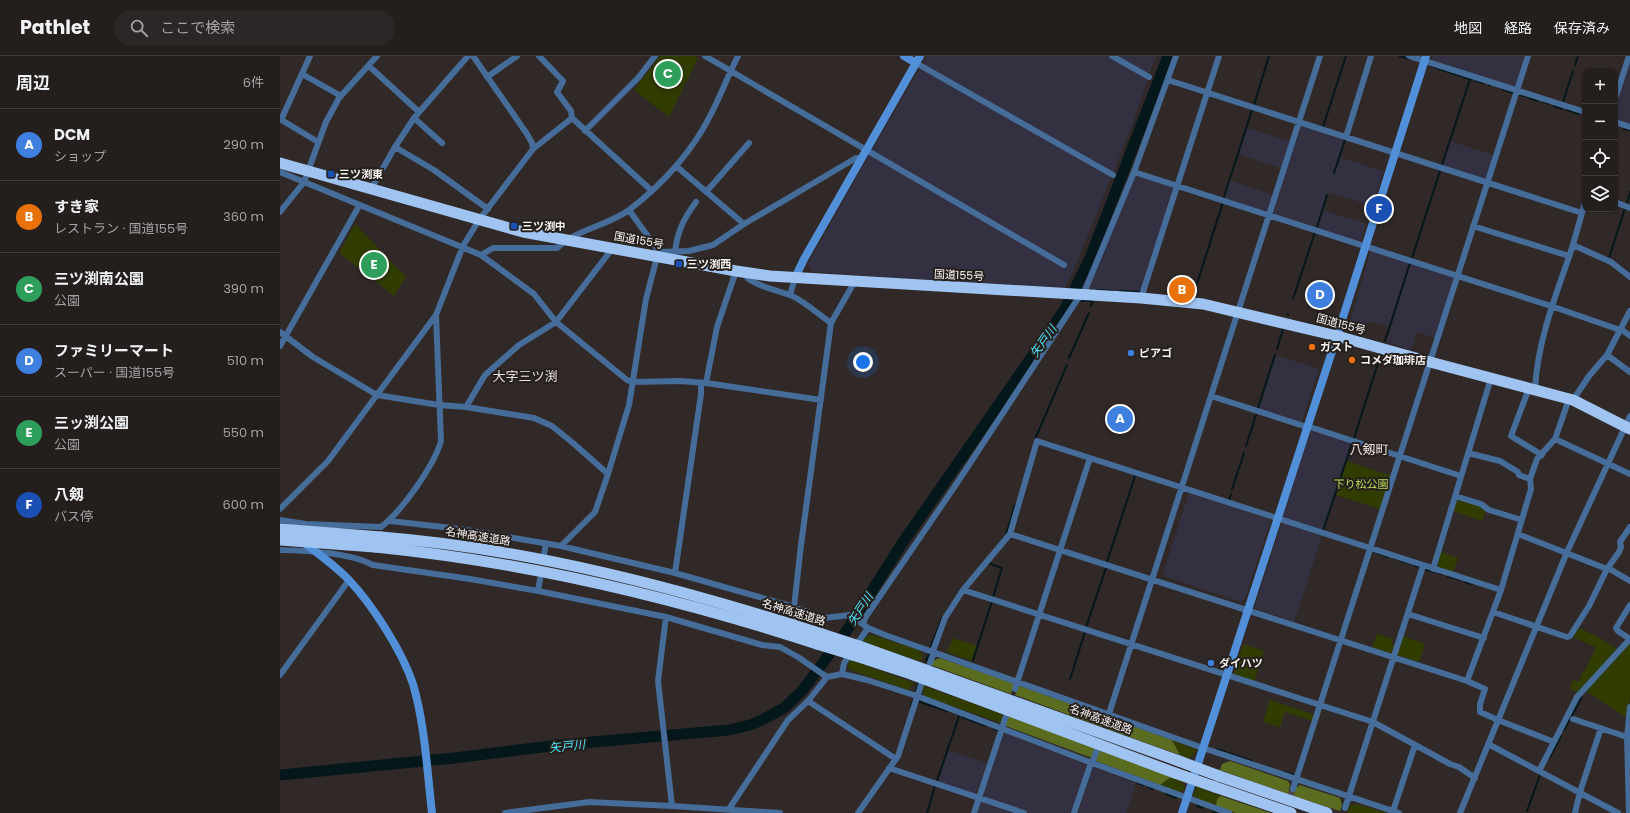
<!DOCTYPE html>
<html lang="ja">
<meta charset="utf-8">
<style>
:root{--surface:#241f1d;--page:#2c2726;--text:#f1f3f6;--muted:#a3a2a4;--line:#413d3b;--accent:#2563eb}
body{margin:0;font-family:Poppins,"Noto Sans JP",sans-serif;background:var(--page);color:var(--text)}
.controls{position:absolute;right:12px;top:12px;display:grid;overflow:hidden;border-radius:8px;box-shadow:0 1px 3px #0004}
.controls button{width:36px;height:36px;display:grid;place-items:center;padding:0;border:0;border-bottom:1px solid var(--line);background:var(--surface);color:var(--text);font:20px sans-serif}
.you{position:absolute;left:583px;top:306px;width:14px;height:14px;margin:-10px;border:3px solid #fff;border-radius:50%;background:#1a73e8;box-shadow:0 0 0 6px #1a73e833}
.badge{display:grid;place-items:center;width:26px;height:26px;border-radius:50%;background:var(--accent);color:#fff;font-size:13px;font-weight:700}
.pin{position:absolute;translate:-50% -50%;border:2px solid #fff;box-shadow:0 1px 4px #0006}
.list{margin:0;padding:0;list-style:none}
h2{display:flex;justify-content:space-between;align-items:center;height:52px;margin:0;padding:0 16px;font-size:17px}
h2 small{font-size:13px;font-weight:400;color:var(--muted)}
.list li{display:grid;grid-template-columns:26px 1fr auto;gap:12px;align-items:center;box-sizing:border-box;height:72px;padding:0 16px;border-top:1px solid var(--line)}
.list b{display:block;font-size:15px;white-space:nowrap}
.list p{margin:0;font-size:13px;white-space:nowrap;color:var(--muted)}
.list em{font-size:13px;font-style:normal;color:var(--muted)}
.icon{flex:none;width:22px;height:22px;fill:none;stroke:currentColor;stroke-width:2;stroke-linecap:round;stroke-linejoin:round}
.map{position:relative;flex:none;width:1350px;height:757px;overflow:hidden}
header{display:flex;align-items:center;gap:24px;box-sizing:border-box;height:56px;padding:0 20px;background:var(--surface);border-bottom:1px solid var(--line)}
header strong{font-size:19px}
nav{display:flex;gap:22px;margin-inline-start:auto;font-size:14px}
.search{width:280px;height:36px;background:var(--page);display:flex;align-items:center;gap:10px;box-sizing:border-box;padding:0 14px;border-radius:16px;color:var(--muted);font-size:15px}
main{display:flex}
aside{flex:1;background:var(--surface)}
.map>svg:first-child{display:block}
.industrial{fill:#333041}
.green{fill:#303c00}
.forest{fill:#596c1f}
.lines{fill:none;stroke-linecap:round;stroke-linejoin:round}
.stream{stroke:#04171a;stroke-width:2}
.river{stroke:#04171a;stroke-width:11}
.street-tunnel{stroke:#4e4745;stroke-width:6;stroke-dasharray:6 3;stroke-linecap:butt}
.street{stroke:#466c9a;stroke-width:6}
.secondary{stroke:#528fd9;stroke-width:8}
.highway{stroke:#9fc4f1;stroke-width:11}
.highway-bridge{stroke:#9fc4f1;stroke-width:11}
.transit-dot{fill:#1a4fb4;stroke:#26201d;stroke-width:1.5}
.food-dot{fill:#e8710a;stroke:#26201d;stroke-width:1.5}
.shop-dot{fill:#3f7fe0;stroke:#26201d;stroke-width:1.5}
.labels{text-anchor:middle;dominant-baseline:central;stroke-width:4;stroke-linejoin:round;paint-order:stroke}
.poi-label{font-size:11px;font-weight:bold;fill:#f8f3f2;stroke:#26201d;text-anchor:start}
.street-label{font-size:11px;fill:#f8f3f2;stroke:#26201d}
.park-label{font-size:11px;fill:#b7d857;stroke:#26201d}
.water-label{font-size:12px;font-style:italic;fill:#4ee4fb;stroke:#26201d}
.quarter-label{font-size:13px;fill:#eae1de;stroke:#26201d}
</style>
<header>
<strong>Pathlet</strong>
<div class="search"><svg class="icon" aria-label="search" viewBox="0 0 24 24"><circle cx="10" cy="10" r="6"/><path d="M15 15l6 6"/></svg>ここで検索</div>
<nav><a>地図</a><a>経路</a><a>保存済み</a></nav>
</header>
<main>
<aside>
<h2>周辺<small>6件</small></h2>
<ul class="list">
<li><span class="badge" style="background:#3f7fe0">A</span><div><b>DCM</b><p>ショップ</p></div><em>290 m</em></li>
<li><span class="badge" style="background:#e8710a">B</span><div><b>すき家</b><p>レストラン · 国道155号</p></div><em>360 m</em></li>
<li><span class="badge" style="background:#2e9e5b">C</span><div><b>三ツ渕南公園</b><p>公園</p></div><em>390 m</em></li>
<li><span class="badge" style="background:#3f7fe0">D</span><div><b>ファミリーマート</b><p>スーパー · 国道155号</p></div><em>510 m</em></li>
<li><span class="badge" style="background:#2e9e5b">E</span><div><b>三ッ渕公園</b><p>公園</p></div><em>550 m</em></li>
<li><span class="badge" style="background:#1a4fb4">F</span><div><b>八剱</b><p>バス停</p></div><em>600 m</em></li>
</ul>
</aside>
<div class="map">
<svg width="1350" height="757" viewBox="0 0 1350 757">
<rect width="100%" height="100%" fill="#302927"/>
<!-- industrial -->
<path class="industrial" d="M647 0H876L851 72 794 214 784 234 533 216 528 208 588 101Z
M1151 0H1245L1235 31 1152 4Z
M1350 3V68L1335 63V51Z
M1021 69 1064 84 1059 101 1103 115 1092 150 1049 136 1043 154 1086 168 1081 184 1078 185 994 158 992 155Z
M967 72 1010 85 1001 112 959 98Z
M1170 85 1213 99 1206 123 1162 110Z
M855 119 894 132 860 236 809 233Z
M950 124 993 139 988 156 944 142Z
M1093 194 1130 207 1109 271 1088 265 1083 279 1076 277 1070 266 1090 196Z
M1131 207 1174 221 1155 282 1137 276 1131 294 1106 286Z
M996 299 1039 313 1022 365 1020 366 979 353Z
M1031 375 1072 386 1042 474 1004 462 1003 460Z
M909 437 991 464 965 542 961 546 884 520 883 517Z
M1003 467 1042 480 1014 566 974 552 1001 469Z
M725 677 808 709 791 757H749L701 741 722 679Z
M668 694 707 707 696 739 657 726Z
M813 711 856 727 846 757H798Z
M700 745 735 757H696Z"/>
<!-- green -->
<path class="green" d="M380 0H415L418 2 389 61 354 34Z
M75 168 126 221 114 240 59 197Z
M1067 405 1111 420 1100 453 1056 439Z
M1178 443 1201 450 1206 454 1202 465 1173 455Z
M1161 496 1178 502 1173 517 1157 510Z
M1299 572 1316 580 1338 593 1298 637 1290 633 1293 624 1299 626 1303 615H1305L1316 591 1293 581 1296 573Z
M1097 578 1113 583 1111 588 1115 590 1113 598 1092 591Z
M589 579H593L638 594 643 599 641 606 582 585Z
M1123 580 1145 588 1139 606 1117 599Z
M673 582 697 590 692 605 667 596Z
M1350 587V640L1347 662 1306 635Z
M963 588 984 595 974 626 955 620 954 618Z
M570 604 634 627 628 634 573 615 569 612 568 608Z
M644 630 724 659 721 667 646 641 643 636Z
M990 644 1035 659 1032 665 1005 656 1000 671 983 666Z
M892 684 917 694 909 703 900 699Z
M891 721 902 725 905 732 904 734 899 736 880 729Z
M917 730 941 740 937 743 936 750 915 742 913 739Z
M1077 748 1107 757H1067L1069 750Z"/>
<!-- forest -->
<path class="forest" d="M660 602 733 627 734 629 731 638 651 609 654 604Z
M740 630 824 660 825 663 822 671 735 639 738 631Z
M728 660 816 692 812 702 726 670Z
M832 663 892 684 900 699 827 673Z
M819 694 891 721 880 729 816 705Z
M950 705 1008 725 1010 729 1008 738 940 714 942 708Z
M1020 729 1060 742 1062 749 1060 755 1013 740 1016 732Z
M941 740 991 757H956L936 750 937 743Z"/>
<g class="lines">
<!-- stream -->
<path class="stream" d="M1119 0 1129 3
M1295 9 1298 0
M1151 10 1192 24
M1196 25 1203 27
M1209 29H1210
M1222 33 1233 37
M1239 39 1244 40
M1247 41 1258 45
M1263 46 1269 48
M1283 46 1293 15
M974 49 989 0
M1274 50 1282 53
M1287 54 1299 58
M1043 71 1066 0
M1344 73 1350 74
M1162 109 1190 23
M1054 117 1065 84 1063 83
M944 141 972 54
M1347 147 1350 136
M1037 171 1047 139
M1132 202 1160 115
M1329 202 1345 152
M817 234 833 235
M840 235 860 236 861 234
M913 240 943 146
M1013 243 1035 176
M800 245H813L811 250
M1008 259V258
M1105 285 1130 207
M997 293 1003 273
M789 302 809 257
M978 352 995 299
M756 381 787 309
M1074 382 1100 301
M966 390 976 359
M952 433 964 397
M949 444 951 438
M1043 475 1072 387
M726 479 735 449
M1094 496 1108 501
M1113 502 1131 508
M827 506 855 420
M708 507 722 512 713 541
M1134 509 1139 511
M1145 513 1154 516
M1160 518H1162
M1167 520 1181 524
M1185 526 1192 528
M806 571 826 512
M651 590 662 562
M693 604 712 545
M646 605 649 598
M790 623 805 576
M636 635 638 628
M637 645 667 655
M631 650 633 644
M682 661 706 670
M713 672 717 674
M1284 674 1302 641
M937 693 946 696
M949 697 972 705
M1270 701 1281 680
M1003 716 1015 719 1016 718
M657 725 679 660
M858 727 863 729
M868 731 873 733
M886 738 896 742
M917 750 923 752
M1247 755 1260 719
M933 756 937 757
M647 757 655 730"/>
<!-- river -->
<path class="river" d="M0 719 174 702 279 689 449 674 470 669 484 663 504 652 522 635 565 577 623 486 785 253 810 202 888 0"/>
<!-- street-tunnel -->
<path class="street-tunnel" d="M1004 757 1013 733"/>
<!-- street -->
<path class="street" d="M193 0 247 78 252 87 253 93
M259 0 283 25 277 36 291 55 292 62 372 135
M425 0 784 209
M832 0 869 21
M1129 0 1305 56
M636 7 833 119
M89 10 139 56
M22 18 61 40
M207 21 237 0
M888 24 1302 157
M1335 43 1349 0
M134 62 162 87
M0 63 38 86
M1 64 30 0
M1335 66 1350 71
M305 75 358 22 375 0
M1066 81 1091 0
M115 91 154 114 208 153
M396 110 464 168
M0 116 201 199 254 238 276 266 347 324 352 326 400 325 426 327 541 344
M854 116 1271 250 1340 274
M91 133 115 91 134 62 188 0
M426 136 469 87
M1335 146 1350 152
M349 154 380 197
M0 156 24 126 46 66 59 42 97 0
M1193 170 1289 200
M1293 189 1331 206 1350 221
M395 196C397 176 404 162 416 146
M201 199 213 192H277C297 173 327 170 349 154 382 129 413 95 431 58 441 39 448 19 458 0
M464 217C467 228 499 235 510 239 523 244 539 259 551 267
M510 239 515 222
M861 242 939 0
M1341 273 1350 280
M0 276 33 301 97 339 159 349 186 351 254 362 272 370 293 387 328 418
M0 290 79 150
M1327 299 1350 316
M426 327 437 271 456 215
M1249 332 1231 380 1262 399
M1255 334C1257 288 1274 244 1289 201 1295 183 1300 164 1305 146
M931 340 1027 371
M1293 344 1309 320 1327 299 1350 255
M186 351 205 319 239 289 276 266 332 193
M1027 370 1181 420
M1275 383 1350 418
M1188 397 1220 405 1238 416 1239 419 1250 423
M1175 440 1201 448 1209 454 1242 464
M0 453 48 405 156 259 183 190 199 164 253 93 292 62
M0 464 26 468 101 471C121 456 154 410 161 385L156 259
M110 465 180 473 281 490 395 517 514 551 544 562 570 559 588 572 605 579 923 692 1119 757
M730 478 1187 625 1221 534 1251 433 1250 423 1257 403 1275 383 1289 343
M1238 478 1327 513
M281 490 315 456 328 418 349 349 366 243 377 201 381 196 409 195 433 189 464 168 576 102 580 103
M0 494C27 495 69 496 93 509L190 523 258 535 386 561 482 589 500 591 518 601 547 621
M264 499 266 487
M1328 512 1350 525
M1153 513 1211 322
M395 517 421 338V327
M683 534 1093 666 1170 708 1179 711 1195 722
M258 535 260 523
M1350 549 1336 572 1338 575 1350 583
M514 551 521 489 551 267 575 225
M1213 556 1287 581 1290 580 1309 550 1327 513 1339 496 1341 491 1340 486 1350 471
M1128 558 1204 582
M386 561 378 625 392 750
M515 562 520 554
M583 568 585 562 677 427 797 244 803 239 854 116 896 0
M653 595 665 562 683 534 730 478 757 385 1221 534
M650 607 654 596
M562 618 564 607 588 572
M0 619 69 524
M1187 625 1205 633 1200 648V656L1218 664
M735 633 810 402
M528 645 616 703
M1293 663 1347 681
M1218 664 1274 686
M826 667 1040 0
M1208 688 1338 757
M812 707 817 694
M609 712 744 757
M1259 715 1297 641 1350 583
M1013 733 1248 0
M1065 752 1143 510
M449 753 508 664 528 645 547 621 562 618 587 624 637 640 812 707 949 757
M1113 755 1135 689
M225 757 309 746 392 750 500 757
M578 757 618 700 641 629
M694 757 726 660
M794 757 811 707
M1180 757 1287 496 1350 360
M1295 757 1300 736 1321 672
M1349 757 1347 681 1350 651"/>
<!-- secondary -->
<path class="secondary" d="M624 0 636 7
M515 222 524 203 640 0
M23 486C39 498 54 509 68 523 92 548 122 595 133 628 145 669 147 714 152 757
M902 757 1057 280 1146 0"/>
<!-- highway -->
<path class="highway" d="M0 107 243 176 456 215 490 220 861 242 923 248 1057 280 1150 306 1293 344 1350 373
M101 481C251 493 399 532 542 578
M95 491C246 506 393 541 537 588
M579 590 899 705
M573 599 631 618 895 717
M939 720 1047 757
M935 731 1011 757"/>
<!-- highway-bridge -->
<path class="highway-bridge" d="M0 473 101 481
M0 484 95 491
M542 578 579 590
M537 588 573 599
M899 705 939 720
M895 717 935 731"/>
</g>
<!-- markers -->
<g class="transit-dot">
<rect x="47" y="114" width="8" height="8" rx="2"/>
<rect x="230" y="166" width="8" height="8" rx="2"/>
<rect x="395" y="204" width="8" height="8" rx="2"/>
</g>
<g class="food-dot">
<circle cx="1032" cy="291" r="4"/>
<circle cx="1072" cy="304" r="4"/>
</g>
<g class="shop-dot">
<circle cx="851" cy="297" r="4"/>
<circle cx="931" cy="607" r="4"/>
</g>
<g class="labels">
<!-- poi labels -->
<g class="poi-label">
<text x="59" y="118">三ツ渕東</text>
<text x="242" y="170">三ツ渕中</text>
<text x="407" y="208">三ツ渕西</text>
<text x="1040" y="291">ガスト</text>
<text x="859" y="297">ピアゴ</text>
<text x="1080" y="304">コメダ珈琲店</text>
<text x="939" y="607">ダイハツ</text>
</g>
<!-- street labels -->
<g class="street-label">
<text transform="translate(359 184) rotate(10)">国道155号</text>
<text transform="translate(679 219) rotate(3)">国道155号</text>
<text transform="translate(1061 268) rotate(15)">国道155号</text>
<text transform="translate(198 480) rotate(9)">名神高速道路</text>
<text transform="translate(514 556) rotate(17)">名神高速道路</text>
<text transform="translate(821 663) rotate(20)">名神高速道路</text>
</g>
<!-- park labels -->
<g class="park-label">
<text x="1081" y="428">下り松公園</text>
</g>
<!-- water labels -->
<g class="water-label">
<text transform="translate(763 285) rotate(-55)">矢戸川</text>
<text transform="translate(580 553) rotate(-57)">矢戸川</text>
<text transform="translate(287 690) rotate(-6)">矢戸川</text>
</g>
<!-- quarter labels -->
<g class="quarter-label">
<text x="245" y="320">大字三ツ渕</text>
<text x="1089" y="393">八剱町</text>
</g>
</g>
</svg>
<div class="controls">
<button>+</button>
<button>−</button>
<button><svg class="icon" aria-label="locate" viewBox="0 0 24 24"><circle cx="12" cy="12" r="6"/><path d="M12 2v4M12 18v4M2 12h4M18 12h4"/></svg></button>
<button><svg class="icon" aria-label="layers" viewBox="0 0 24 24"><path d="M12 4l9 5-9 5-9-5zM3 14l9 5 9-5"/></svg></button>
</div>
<div class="you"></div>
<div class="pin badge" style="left:840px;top:363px;background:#3f7fe0">A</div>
<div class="pin badge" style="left:902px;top:234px;background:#e8710a">B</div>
<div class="pin badge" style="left:388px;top:18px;background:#2e9e5b">C</div>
<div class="pin badge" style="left:1040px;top:239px;background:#3f7fe0">D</div>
<div class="pin badge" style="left:94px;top:209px;background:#2e9e5b">E</div>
<div class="pin badge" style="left:1099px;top:153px;background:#1a4fb4">F</div>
</div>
</main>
